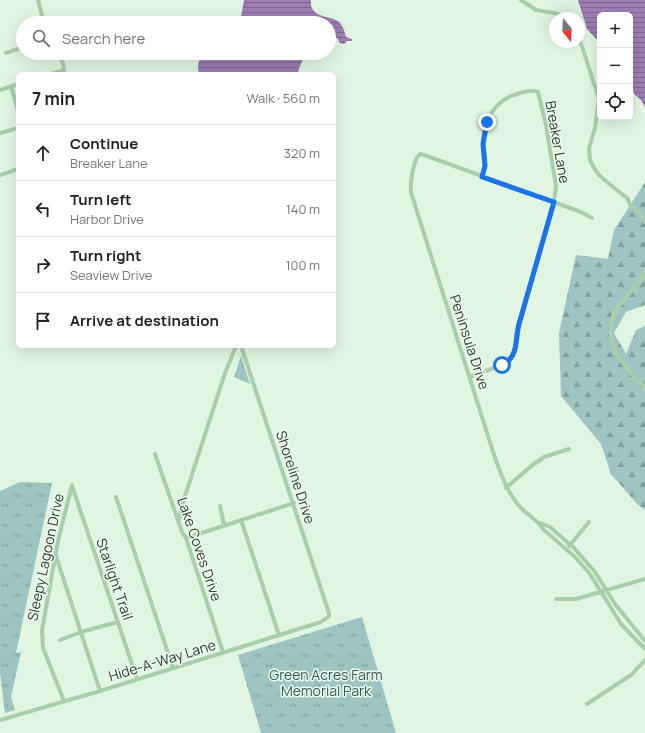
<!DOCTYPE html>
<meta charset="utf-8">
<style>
:root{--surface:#fff;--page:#f2f2f2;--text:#222;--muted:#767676;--line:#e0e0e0}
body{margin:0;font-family:Manrope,sans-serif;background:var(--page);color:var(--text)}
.controls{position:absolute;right:12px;top:12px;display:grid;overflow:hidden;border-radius:6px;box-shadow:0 4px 16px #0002}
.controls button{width:36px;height:36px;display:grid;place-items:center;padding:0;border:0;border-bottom:1px solid var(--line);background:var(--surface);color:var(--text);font:20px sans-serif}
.compass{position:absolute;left:549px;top:12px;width:36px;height:36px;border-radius:50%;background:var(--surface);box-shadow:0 4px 16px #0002;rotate:162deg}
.stop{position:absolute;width:12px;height:12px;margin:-9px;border:3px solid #1a73e8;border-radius:50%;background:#fff}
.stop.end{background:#1a73e8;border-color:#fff;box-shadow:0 1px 4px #0008}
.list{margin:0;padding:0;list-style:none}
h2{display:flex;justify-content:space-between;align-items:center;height:52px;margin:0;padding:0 16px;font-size:17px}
h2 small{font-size:13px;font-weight:400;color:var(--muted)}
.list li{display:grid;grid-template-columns:26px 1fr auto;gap:12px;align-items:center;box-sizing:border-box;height:56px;padding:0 16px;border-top:1px solid var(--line)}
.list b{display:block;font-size:15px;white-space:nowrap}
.list p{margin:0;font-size:13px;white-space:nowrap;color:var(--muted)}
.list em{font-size:13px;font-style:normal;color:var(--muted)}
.icon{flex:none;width:22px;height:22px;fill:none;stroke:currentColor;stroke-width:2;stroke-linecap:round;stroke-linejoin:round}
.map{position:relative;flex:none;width:645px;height:733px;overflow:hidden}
.search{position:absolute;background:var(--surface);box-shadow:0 4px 16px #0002;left:16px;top:16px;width:320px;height:44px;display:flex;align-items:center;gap:10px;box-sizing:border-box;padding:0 14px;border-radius:22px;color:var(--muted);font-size:15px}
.panel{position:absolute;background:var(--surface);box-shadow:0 4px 16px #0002;left:16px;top:72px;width:320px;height:276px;border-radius:6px}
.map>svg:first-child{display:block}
.forest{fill:url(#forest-firs)}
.park{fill:url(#park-tufts)}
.water{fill:url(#water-rules)}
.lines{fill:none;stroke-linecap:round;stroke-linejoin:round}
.minor{stroke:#aaceab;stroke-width:4}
.route{stroke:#1a73e8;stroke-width:5}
.labels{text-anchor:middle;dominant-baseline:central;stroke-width:3;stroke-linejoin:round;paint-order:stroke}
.street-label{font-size:14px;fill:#2c3c2a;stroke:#edfbef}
.park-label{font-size:14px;fill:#2c5c58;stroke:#edfbef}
</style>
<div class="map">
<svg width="645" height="733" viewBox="0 0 645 733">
<defs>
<pattern id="forest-firs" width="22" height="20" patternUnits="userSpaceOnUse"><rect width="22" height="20" fill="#9ec5c1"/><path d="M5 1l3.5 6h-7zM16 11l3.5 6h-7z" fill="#81a19d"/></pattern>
<pattern id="park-tufts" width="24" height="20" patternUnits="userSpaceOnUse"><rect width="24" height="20" fill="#9ec5c1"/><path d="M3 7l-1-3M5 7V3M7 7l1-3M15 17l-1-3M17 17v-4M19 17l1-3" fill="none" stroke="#81a19d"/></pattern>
<pattern id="water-rules" width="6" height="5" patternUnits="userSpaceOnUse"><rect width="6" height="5" fill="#9e7db4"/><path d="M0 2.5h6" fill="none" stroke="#816893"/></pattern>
</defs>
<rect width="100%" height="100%" fill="#e0f5e2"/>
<!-- forest -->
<path class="forest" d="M645 182V305L626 312 614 333 626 354 636 330 645 326V510L637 504 611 474 601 444 561 396 559 333 576 255 608 259 614 230Z"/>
<!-- park -->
<path class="park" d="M241 356 250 384 234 377Z
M20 482 52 483 16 653 21 652 11 697 15 710 5 713 0 673V491Z
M362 617 396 733H261L238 655Z"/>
<!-- water -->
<path class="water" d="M244 0H311C309 17 328 16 336 20 343 24 344 30 346 37L352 39V41H347L344 44 340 43 337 38 329 36V23H235L241 17Z
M578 0H645V107L641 100 634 94 630 80V15H600V43L587 29Z
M205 53H309C303 58 299 66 298 74H199C197 64 198 61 205 53Z"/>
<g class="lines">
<!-- minor -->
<path class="minor" d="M38 0 44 23
M521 0 536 10 554 13 570 18
M579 37 599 99 595 128 589 148 590 160 594 168 599 175 608 183 627 198 630 204 639 213 645 222
M6 53 23 47
M57 53 63 63 65 74
M51 74 64 70
M11 86 18 111
M0 90 18 84
M0 133 18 128
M0 175 18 169
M592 218 581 212 424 155 420 154C413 160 410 183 411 192 412 196 414 201 415 205L495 458C502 476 507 493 521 508 528 515 538 520 543 529L575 557 590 574 621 624 645 649
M645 272C641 283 628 294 621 303 595 336 622 364 645 388
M469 377 505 364 511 358 516 349V336L519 323 554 202 556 186 546 125 538 92C532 89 523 92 517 94 495 100 483 121 483 144 483 148 485 152 485 156 486 163 484 170 482 177
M155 454 182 532 186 538 223 652
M72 486 137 679
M506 488 530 467 544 457 569 449
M116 497 173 668
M220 506 224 525
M179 520 184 499 225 373 236 346
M241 520 279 635
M540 523 550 527 574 548 595 572 615 604 645 641
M186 538 294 503
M569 546 589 522
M56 556 100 691
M556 599H576L645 579
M60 640 81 632 118 622
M64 701 43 648 42 630 58 541 72 485
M587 704 631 675 645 660
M0 720 100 691 321 622 329 616V613L241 346"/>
</g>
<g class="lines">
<!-- route -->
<path class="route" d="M487 122 483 144 485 166 482 177 554 202 519 324C515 339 519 357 502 365"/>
</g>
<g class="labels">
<!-- street labels -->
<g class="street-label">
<text transform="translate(558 142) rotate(80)">Breaker Lane</text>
<text transform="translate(470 342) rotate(72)">Peninsula Drive</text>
<text transform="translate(296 477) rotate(72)">Shoreline Drive</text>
<text transform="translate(200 549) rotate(71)">Lake Coves Drive</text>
<text transform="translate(45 557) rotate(-78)">Sleepy Lagoon Drive</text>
<text transform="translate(115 579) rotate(71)">Starlight Trail</text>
<text transform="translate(162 660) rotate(-17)">Hide-A-Way Lane</text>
</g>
<!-- park labels -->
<g class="park-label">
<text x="326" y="674">Green Acres Farm<tspan x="326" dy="16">Memorial Park</tspan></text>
</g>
</g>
</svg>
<div class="controls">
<button>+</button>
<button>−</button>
<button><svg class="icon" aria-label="locate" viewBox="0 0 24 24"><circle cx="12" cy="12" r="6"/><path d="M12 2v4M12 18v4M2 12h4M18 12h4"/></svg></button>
</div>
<svg class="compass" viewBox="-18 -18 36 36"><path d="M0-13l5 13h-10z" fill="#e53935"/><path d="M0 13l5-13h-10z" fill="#767676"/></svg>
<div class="stop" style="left:502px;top:365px"></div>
<div class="stop end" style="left:487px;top:122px"></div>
<div class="search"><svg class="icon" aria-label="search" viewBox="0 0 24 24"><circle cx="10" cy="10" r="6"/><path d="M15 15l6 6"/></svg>Search here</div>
<section class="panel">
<h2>7 min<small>Walk · 560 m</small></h2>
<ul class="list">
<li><svg class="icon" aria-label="ahead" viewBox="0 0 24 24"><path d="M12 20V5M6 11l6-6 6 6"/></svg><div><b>Continue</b><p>Breaker Lane</p></div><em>320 m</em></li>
<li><svg class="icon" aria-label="left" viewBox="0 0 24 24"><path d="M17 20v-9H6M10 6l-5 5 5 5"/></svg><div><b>Turn left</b><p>Harbor Drive</p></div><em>140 m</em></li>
<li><svg class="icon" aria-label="right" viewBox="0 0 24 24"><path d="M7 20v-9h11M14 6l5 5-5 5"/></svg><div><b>Turn right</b><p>Seaview Drive</p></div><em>100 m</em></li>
<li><svg class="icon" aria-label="arrive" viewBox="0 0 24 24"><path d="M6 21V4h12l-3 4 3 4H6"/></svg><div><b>Arrive at destination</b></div></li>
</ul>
</section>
</div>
